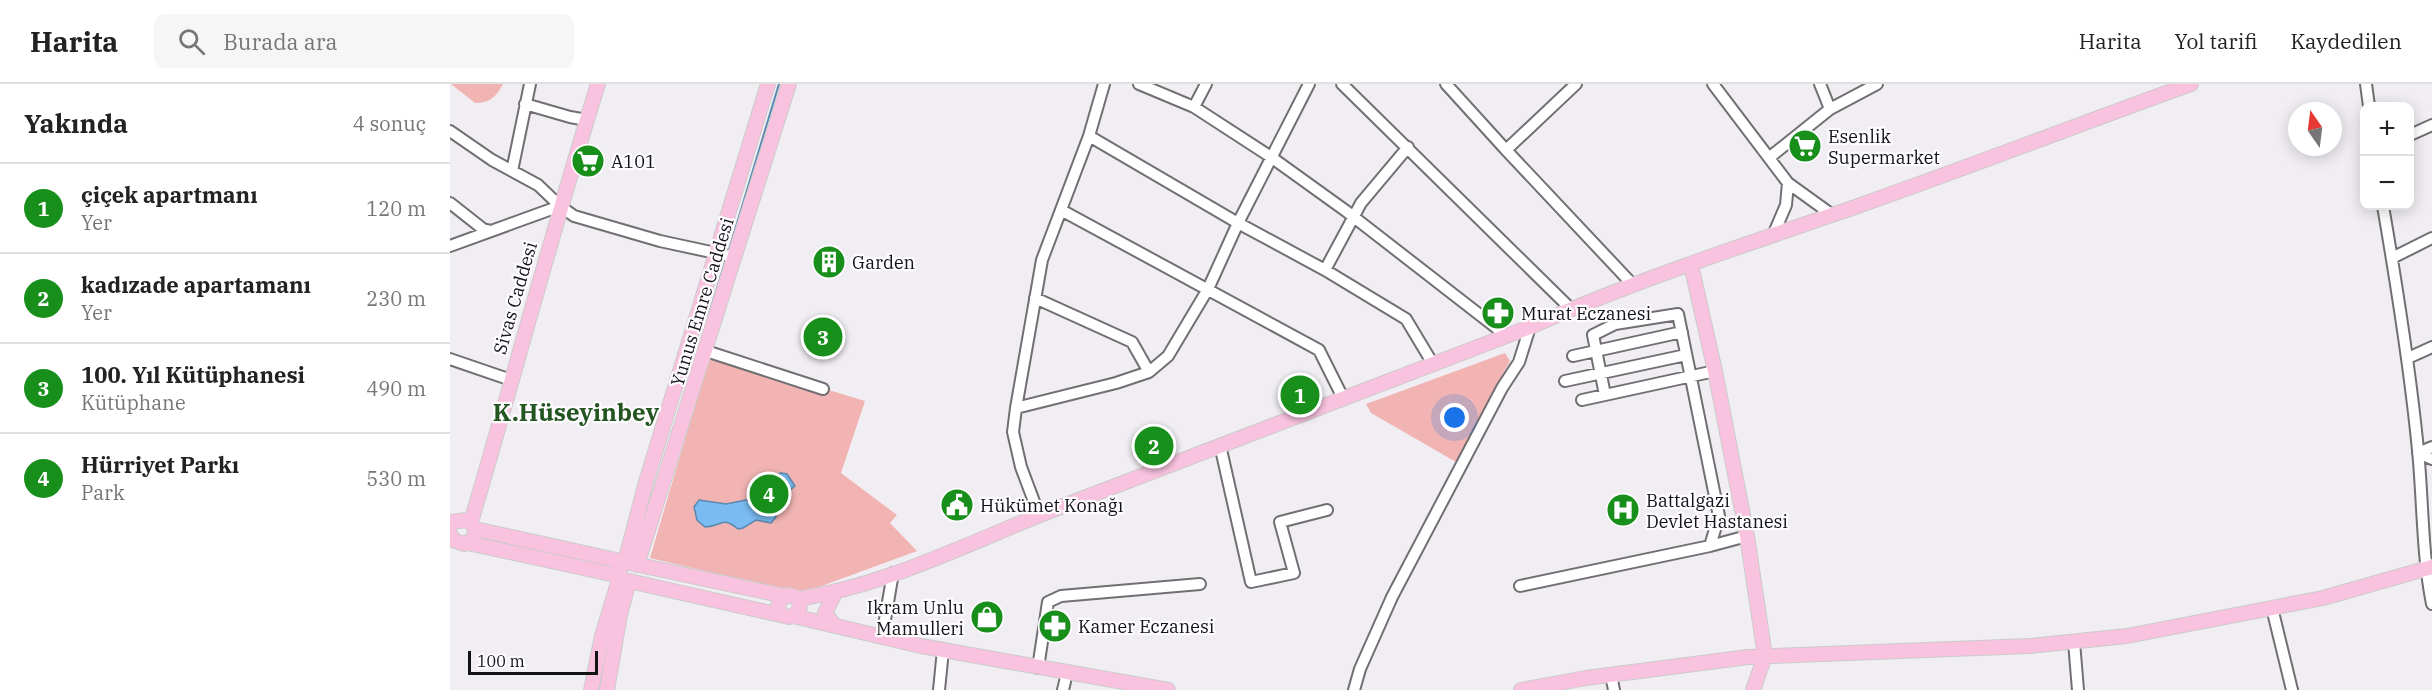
<!DOCTYPE html>
<html lang="tr">
<meta charset="utf-8">
<style>
:root{--surface:#fff;--page:#f6f6f6;--text:#222;--muted:#767676;--line:#e0e0e0;--accent:#178f1a}
body{margin:0;font-family:"IBM Plex Serif",serif;background:var(--page);color:var(--text)}
.controls{position:absolute;right:18px;top:18px;display:grid;overflow:hidden;border-radius:12px;box-shadow:0 3px 15px #0003}
.controls button{width:54px;height:54px;display:grid;place-items:center;padding:0;border:0;border-bottom:2px solid var(--line);background:var(--surface);color:var(--text);font:30px sans-serif}
.compass{position:absolute;left:1838px;top:18px;width:54px;height:54px;border-radius:50%;background:var(--surface);box-shadow:0 3px 15px #0003;rotate:346deg}
.scale{position:absolute;left:18px;bottom:15px;width:130px;box-sizing:border-box;padding-left:6px;border:3px solid #131214;border-top:0;font-size:16px;line-height:21px;white-space:nowrap;color:#131214;-webkit-text-stroke:4px #fefcff;paint-order:stroke}
.you{position:absolute;left:1005px;top:334px;width:21px;height:21px;margin:-15px;border:4px solid #fff;border-radius:50%;background:#1a73e8;box-shadow:0 0 0 9px #1a73e833}
.badge{display:grid;place-items:center;width:39px;height:39px;border-radius:50%;background:var(--accent);color:#fff;font-size:20px;font-weight:700}
.pin{position:absolute;translate:-50% -50%;border:3px solid #fff;box-shadow:0 2px 6px #0006}
.list{margin:0;padding:0;list-style:none}
h2{display:flex;justify-content:space-between;align-items:center;height:78px;margin:0;padding:0 24px;font-size:26px}
h2 small{font-size:20px;font-weight:400;color:var(--muted)}
.list li{display:grid;grid-template-columns:39px 1fr auto;gap:18px;align-items:center;box-sizing:border-box;height:90px;padding:0 24px;border-top:2px solid var(--line)}
.list b{display:block;font-size:22px;white-space:nowrap}
.list p{margin:0;font-size:20px;white-space:nowrap;color:var(--muted)}
.list em{font-size:20px;font-style:normal;color:var(--muted)}
.icon{flex:none;width:33px;height:33px;fill:none;stroke:currentColor;stroke-width:2;stroke-linecap:round;stroke-linejoin:round}
.map{position:relative;flex:none;width:1982px;height:606px;overflow:hidden}
header{display:flex;align-items:center;gap:36px;box-sizing:border-box;height:84px;padding:0 30px;background:var(--surface);border-bottom:2px solid var(--line)}
header strong{font-size:28px}
nav{display:flex;gap:33px;margin-inline-start:auto;font-size:21px}
.search{width:420px;height:54px;background:var(--page);display:flex;align-items:center;gap:15px;box-sizing:border-box;padding:0 21px;border-radius:12px;color:var(--muted);font-size:22px}
main{display:flex}
aside{flex:1;background:var(--surface)}
.map>svg:first-child{display:block}
.green{fill:#f1b4b2}
.water{fill:#7abbf1;stroke:#5b88af;stroke-width:1.5}
.lines{fill:none;stroke-linecap:round;stroke-linejoin:round}
.stream{stroke:#5b88af;stroke-width:2}
.minor-casing{stroke:#726f73;stroke-width:14}
.major-casing{stroke:#cbcbcb;stroke-width:16}
.minor{stroke:#fff;stroke-width:10}
.major{stroke:#f9c2df;stroke-width:14}
.labels{text-anchor:middle;dominant-baseline:central;stroke-width:4.5;stroke-linejoin:round;paint-order:stroke}
.poi-label{font-size:18px;fill:#131214;stroke:#fefcff;text-anchor:start}
.street-label{font-size:18px;fill:#131214;stroke:#fefcff}
.district-label{font-size:24px;font-weight:bold;fill:#225520;stroke:#fefcff}
</style>
<header>
<strong>Harita</strong>
<div class="search"><svg class="icon" aria-label="search" viewBox="0 0 24 24"><circle cx="10" cy="10" r="6"/><path d="M15 15l6 6"/></svg>Burada ara</div>
<nav><a>Harita</a><a>Yol tarifi</a><a>Kaydedilen</a></nav>
</header>
<main>
<aside>
<h2>Yakında<small>4 sonuç</small></h2>
<ul class="list">
<li><span class="badge">1</span><div><b>çiçek apartmanı</b><p>Yer</p></div><em>120 m</em></li>
<li><span class="badge">2</span><div><b>kadızade apartamanı</b><p>Yer</p></div><em>230 m</em></li>
<li><span class="badge">3</span><div><b>100. Yıl Kütüphanesi</b><p>Kütüphane</p></div><em>490 m</em></li>
<li><span class="badge">4</span><div><b>Hürriyet Parkı</b><p>Park</p></div><em>530 m</em></li>
</ul>
</aside>
<div class="map">
<svg width="1982" height="606" viewBox="0 0 1982 606">
<rect width="100%" height="100%" fill="#f1eef3"/>
<!-- green -->
<path class="green" d="M1 0H53C46 13 40 19 25 19Z
M1055 269 1060 277 1006 378 921 329 916 320Z
M260 270 415 317 391 389 447 431 440 439 467 467 350 510 200 474Z"/>
<!-- water -->
<path class="water" d="M331 389 337 390 345 402C331 414 325 411 326 433L321 439 306 436 293 444 288 445C271 431 272 443 255 443L247 436 244 423 249 416 276 420 296 416 311 424H318L322 416 310 405C312 397 323 391 331 389Z"/>
<g class="lines">
<!-- stream -->
<path class="stream" d="M278 169 329 0
M258 233 276 175"/>
<!-- minor casing -->
<g class="minor-casing">
<path id="minor" d="M689 0 744 23
M756 0 744 23 821 73 896 127 1057 252
M892 0 1121 225
M996 0 1056 66
M1126 0 1056 66 1183 201
M1263 0 1338 99 1381 130
M1370 0 1380 25
M1916 0 1919 22
M75 20 120 33 137 36
M0 47 42 76 88 101 110 122 124 132 210 157 284 173
M1960 51 1982 41
M639 52 788 139 875 186 956 235 983 280
M1320 73 1380 25 1427 0
M62 87 80 0
M0 119 33 145 41 147
M1933 122C1947 203 1960 284 1968 366 1973 418 1972 469 1982 520
M611 126 869 266 893 314
M1324 149 1336 121 1338 99
M0 162 110 122
M1942 174 1982 154
M875 186 911 119 958 63
M585 214 682 258 699 288
M256 267 373 305
M1123 272 1232 248
M1958 274 1982 263
M0 275 61 296
M1115 297 1236 271
M1132 316 1265 287
M566 324 666 299 699 288 718 272 758 205 788 139 859 0
M770 361 801 498 844 489 830 438 877 426
M1982 363 1968 369 1982 375
M589 431 571 383 563 348 566 324 592 176 639 52 654 0
M1260 462 1297 452
M1070 502 1260 462 1269 432 1228 230 1165 240 1143 251 1155 311
M1822 524 1842 606
M432 553 443 489
M1624 558 1628 606
M588 584 598 518 611 512 750 500
M1161 591 1164 606
M489 606 493 566
M613 606 617 589
M904 606 910 585 942 513 1052 304 1069 278 1080 243"/>
</g>
<!-- major casing -->
<g class="major-casing">
<path id="major" d="M1241 181 1265 287 1297 452 1315 572 1303 606
M0 438 17 436C29 443 27 456 14 460L3 456 0 449
M21 438C64 292 103 145 148 0
M25 445 175 478 196 398 318 0
M18 459 170 492 175 496
M187 481 339 0
M347 515C440 501 526 455 613 422 768 362 924 303 1080 243 1186 196 1298 160 1408 122 1519 83 1630 40 1741 0
M343 532 471 562 718 606
M385 542 375 529 385 509
M141 606 152 552 170 492 169 485 175 478 335 512
M157 606 170 531 179 497 339 533C354 529 353 513 338 511L329 517 328 524 332 531
M1071 606 1136 594 1298 573 1580 562 1677 552 1873 514 1982 483"/>
</g>
<!-- minor -->
<use href="#minor" class="minor"/>
<!-- major -->
<use href="#major" class="major"/>
</g>
<!-- icons -->
<defs>
<g id="supermarket-disc" transform="scale(1.725)"><circle r="9.5" fill="#178f1a" stroke="#fefcff"/><path d="M-6-5.5h2.5l.6 2H6L4.5 2H-2.5L-4.4-4H-6ZM-1.5 3.2a1.3 1.3 0 1 0 .1 0ZM3 3.2a1.3 1.3 0 1 0 .1 0Z" fill="#fff"/></g>
<g id="building-disc" transform="scale(1.725)"><circle r="9.5" fill="#178f1a" stroke="#fefcff"/><path d="M-4-6H4V6H1V3H-1V6H-4ZM-2.5-4.3h1.7v1.8h-1.7ZM.8-4.3h1.7v1.8H.8ZM-2.5-1h1.7V.8h-1.7ZM.8-1h1.7V.8H.8Z" fill="#fff"/></g>
<g id="pharmacy-disc" transform="scale(1.725)"><circle r="9.5" fill="#178f1a" stroke="#fefcff"/><path d="M-2-6h4v4h4v4h-4v4h-4v-4h-4v-4h4Z" fill="#fff"/></g>
<g id="civic-disc" transform="scale(1.725)"><circle r="9.5" fill="#178f1a" stroke="#fefcff"/><path d="M-.6-6.5H3V-4.5H.6V-3L4-1V1h2V6H-6V1h2V-1L-.6-3ZM-1.2 2.5V6h2.4V2.5Z" fill="#fff"/></g>
<g id="hospital-disc" transform="scale(1.725)"><circle r="9.5" fill="#178f1a" stroke="#fefcff"/><path d="M-5-5h3v3.5h4V-5h3V5h-3V1.5h-4V5h-3Z" fill="#fff"/></g>
<g id="shop-disc" transform="scale(1.725)"><circle r="9.5" fill="#178f1a" stroke="#fefcff"/><path d="M-5-2.5h2.3a2.7 3.5 0 0 1 5.4 0H5L5.5 6h-11ZM-1.5-2.5h3a1.5 2.3 0 0 0-3 0Z" fill="#fff"/></g>
</defs>
<g fill-rule="evenodd">
<use href="#supermarket-disc" x="1355" y="62"/>
<use href="#supermarket-disc" x="138" y="77"/>
<use href="#building-disc" x="379" y="178"/>
<use href="#pharmacy-disc" x="1048" y="229"/>
<use href="#civic-disc" x="507" y="421"/>
<use href="#hospital-disc" x="1173" y="426"/>
<use href="#shop-disc" x="537" y="533"/>
<use href="#pharmacy-disc" x="605" y="542"/>
</g>
<g class="labels">
<!-- poi labels -->
<g class="poi-label">
<text x="1378" y="52">Esenlik<tspan x="1378" dy="21">Supermarket</tspan></text>
<text x="161" y="77">A101</text>
<text x="402" y="178">Garden</text>
<text x="1071" y="229">Murat Eczanesi</text>
<text x="1196" y="416">Battalgazi<tspan x="1196" dy="21">Devlet Hastanesi</tspan></text>
<text x="530" y="421">Hükümet Konağı</text>
<text x="514" y="523" text-anchor="end">Ikram Unlu<tspan x="514" dy="21">Mamulleri</tspan></text>
<text x="628" y="542">Kamer Eczanesi</text>
</g>
<!-- street labels -->
<g class="street-label">
<text transform="translate(65 214) rotate(-74)">Sivas Caddesi</text>
<text transform="translate(252 218) rotate(-73)">Yunus Emre Caddesi</text>
</g>
<!-- district labels -->
<g class="district-label">
<text x="126" y="328">K.Hüseyinbey</text>
</g>
</g>
</svg>
<div class="controls">
<button>+</button>
<button>−</button>
</div>
<svg class="compass" viewBox="-18 -18 36 36"><path d="M0-13l5 13h-10z" fill="#e53935"/><path d="M0 13l5-13h-10z" fill="#767676"/></svg>
<div class="scale">100 m</div>
<div class="you"></div>
<div class="pin badge" style="left:850px;top:311px">1</div>
<div class="pin badge" style="left:704px;top:362px">2</div>
<div class="pin badge" style="left:373px;top:253px">3</div>
<div class="pin badge" style="left:319px;top:410px">4</div>
</div>
</main>
